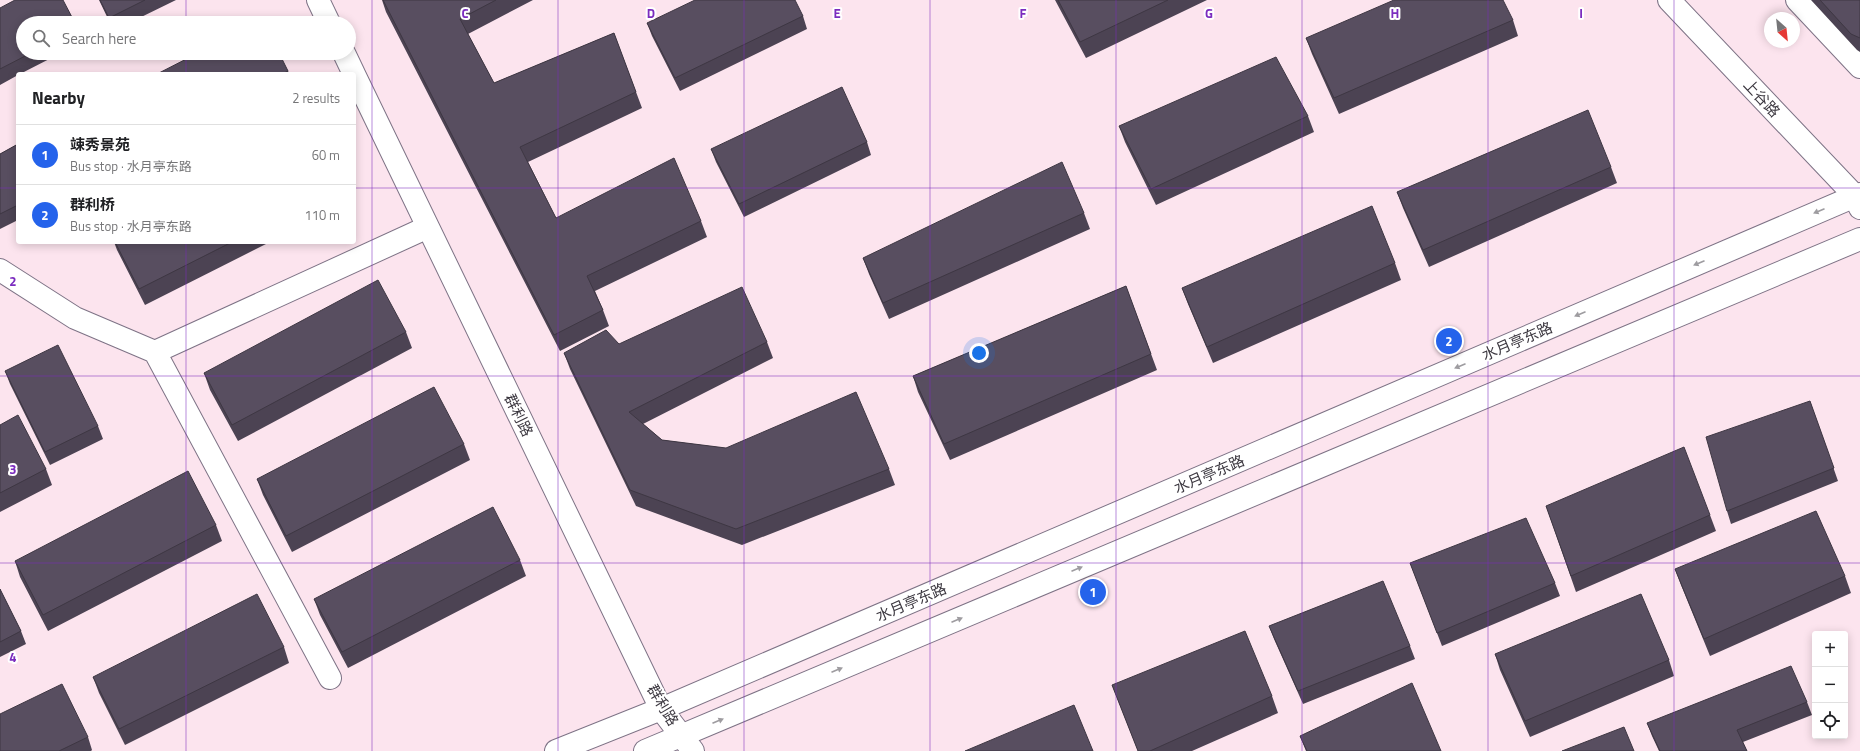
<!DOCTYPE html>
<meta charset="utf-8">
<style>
:root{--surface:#fff;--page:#f2f2f2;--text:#202124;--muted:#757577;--line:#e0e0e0;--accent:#2563eb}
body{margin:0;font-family:"Titillium Web","Noto Sans SC",sans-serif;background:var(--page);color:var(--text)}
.controls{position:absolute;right:12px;bottom:12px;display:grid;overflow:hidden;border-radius:4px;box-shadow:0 2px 10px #0003}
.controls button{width:36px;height:36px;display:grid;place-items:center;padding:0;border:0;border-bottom:1px solid var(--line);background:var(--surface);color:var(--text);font:20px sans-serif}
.compass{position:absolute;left:1764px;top:12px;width:36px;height:36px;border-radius:50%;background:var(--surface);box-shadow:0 2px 10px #0003;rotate:153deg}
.you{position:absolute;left:979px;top:353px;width:14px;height:14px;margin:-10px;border:3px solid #fff;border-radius:50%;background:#1a73e8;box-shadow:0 0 0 6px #1a73e833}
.badge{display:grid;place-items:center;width:26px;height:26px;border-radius:50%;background:var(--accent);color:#fff;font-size:13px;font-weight:700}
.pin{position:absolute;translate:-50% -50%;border:2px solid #fff;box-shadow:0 1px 4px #0006}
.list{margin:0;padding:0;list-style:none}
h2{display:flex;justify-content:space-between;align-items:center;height:52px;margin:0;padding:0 16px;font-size:17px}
h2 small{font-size:13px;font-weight:400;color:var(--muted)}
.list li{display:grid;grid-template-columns:26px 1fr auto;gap:12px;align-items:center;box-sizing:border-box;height:60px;padding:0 16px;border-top:1px solid var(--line)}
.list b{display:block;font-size:15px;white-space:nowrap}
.list p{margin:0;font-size:13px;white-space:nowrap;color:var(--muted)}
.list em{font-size:13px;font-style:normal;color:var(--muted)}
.icon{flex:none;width:22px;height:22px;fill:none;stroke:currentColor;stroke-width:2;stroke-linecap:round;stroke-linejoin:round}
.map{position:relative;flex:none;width:1860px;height:751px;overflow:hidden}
.search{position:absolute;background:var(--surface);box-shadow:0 2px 10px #0003;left:16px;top:16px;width:340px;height:44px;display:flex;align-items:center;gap:10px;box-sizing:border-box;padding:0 14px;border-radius:22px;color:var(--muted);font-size:15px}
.panel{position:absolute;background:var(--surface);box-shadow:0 2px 10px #0003;left:16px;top:72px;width:340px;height:172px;border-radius:4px}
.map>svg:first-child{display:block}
.commercial{fill:#fce4ee;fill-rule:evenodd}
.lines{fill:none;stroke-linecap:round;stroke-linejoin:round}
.minor-casing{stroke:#7e7386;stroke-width:24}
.major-casing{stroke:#7e7386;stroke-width:24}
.minor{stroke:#fff;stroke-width:22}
.major{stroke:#fff;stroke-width:22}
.wall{fill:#4c4353}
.building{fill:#584e60;stroke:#3e3743}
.oneway{fill:#9e9ca0}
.grid{fill:none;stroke:#7b2cbf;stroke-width:1;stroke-opacity:0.55}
.labels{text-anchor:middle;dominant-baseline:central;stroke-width:4;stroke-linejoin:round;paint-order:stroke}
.street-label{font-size:15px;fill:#3c3840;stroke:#fff}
.grid-label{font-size:13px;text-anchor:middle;font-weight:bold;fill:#7b2cbf;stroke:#fff;stroke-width:4;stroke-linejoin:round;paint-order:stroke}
</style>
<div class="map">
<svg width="1860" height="751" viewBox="0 0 1860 751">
<rect width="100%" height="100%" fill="#f9f2ff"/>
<!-- commercial -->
<path class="commercial" d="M0 0H1860V751H0ZM1770 18H1794V42H1770ZM23 23H349V53H23ZM18 74H354V242H18ZM1815 634H1845V736H1815Z"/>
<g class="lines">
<!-- minor casing -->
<g class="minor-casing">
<path id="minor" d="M318 0 329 23
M1669 0 1855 196 1860 208
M1797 0 1860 67
M344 53 354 74
M354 74 661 709 693 751
M0 270 75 318 155 352 428 227
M155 352 330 678"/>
</g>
<!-- major casing -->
<g class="major-casing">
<path id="major" d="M556 751 661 709 1860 194
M645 751 1860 239"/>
</g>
<!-- minor -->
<use href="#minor" class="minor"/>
<!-- major -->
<use href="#major" class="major"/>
</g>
<!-- wall -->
<path class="wall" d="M99 0H176L129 23H110Z
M382 0H533L468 34 494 83 614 33 642 108 528 162 556 218 701 221 707 237 595 291 603 310 609 326 560 351 386 12Z
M1055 0H1207L1086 58Z
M1811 0H1860V52L1857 50Z
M0 8 23 53H61L20 74H18V75L0 85Z
M803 16 807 29 680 91 652 36 647 23Z
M1513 20 1518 36 1339 114 1312 54 1306 38Z
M288 71 290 74H157Z
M1308 116 1314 132 1156 205 1125 142 1119 126Z
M867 142 871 155 744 217 716 162 711 149Z
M18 144V220L0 229V154Z
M1611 167 1617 183 1429 267 1403 208 1397 192Z
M1084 213 1090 229 889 319 869 274 863 258Z
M114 242H270L145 305 117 250Z
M1395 263 1401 280 1213 363 1188 304 1182 288Z
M1126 286 1157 370 950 460 918 392 913 376Z
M406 332 412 348 238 441 210 390 204 373Z
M767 342 773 358 643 424 662 440 889 469 895 485 742 545 636 506 570 369 564 353 619 344Z
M5 371 98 426 103 439 50 465 10 384Z
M1810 401 1838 481 1731 524 1727 511Z
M0 425 46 469 52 485 0 512Z
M464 444 470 460 292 552 263 495 257 479Z
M1546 506 1710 515 1716 531 1576 592Z
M216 525 222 541 48 631 20 577 15 561Z
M520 560 526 576 348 668 320 615 314 599Z
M1410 563 1555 583 1560 596 1442 646Z
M1675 569 1845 576 1851 593 1710 656 1681 585Z
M0 589 21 631 26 644 0 657Z
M1269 626 1410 646 1415 659 1303 704 1274 639Z
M284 647 289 663 125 745 99 693 93 677Z
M1495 654 1669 660 1674 676 1530 737 1500 670Z
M1112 685 1272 696 1278 713 1192 751H1138Z
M1807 702 1812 715 1743 742 1747 751H1659L1652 736 1647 723Z
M1300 736 1441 751H1306Z
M88 737 92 750 91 751H0Z"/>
<!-- building -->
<path class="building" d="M15 0H63L75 23H23V53H31L0 69V8Z
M100 0H145L109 18Z
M383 0H496L460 19 494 83 614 33 636 92 520 147 556 218 674 158 701 221 587 276 603 310 554 335Z
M695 0H795L803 16 675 78 647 23Z
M1058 0H1168L1080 42Z
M1394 0H1503L1513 20 1334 98 1306 38Z
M1820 0H1860V38L1851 34Z
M262 20 263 23H255Z
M198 53H279L288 71 282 74H157Z
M1276 57 1308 116 1151 189 1119 126Z
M842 87 867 142 739 204 711 149Z
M1588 110 1611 167 1423 250 1397 192Z
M18 144V205L0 214V154Z
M1062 162 1084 213 883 303 863 258Z
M1372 206 1395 263 1207 347 1182 288Z
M115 242H232L139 289Z
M378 280 406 332 232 425 204 373Z
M1126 286 1151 354 944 444 913 376Z
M742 287 767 342 629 412 662 440 726 448 856 392 889 469 736 529 630 490 564 353 606 330 619 344Z
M58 345 98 426 45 452 5 371Z
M434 387 464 444 286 536 257 479Z
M1810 401 1834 468 1727 511 1706 437Z
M18 415 46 469 0 493V425Z
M1684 447 1710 515 1571 576 1546 506Z
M188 471 216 525 43 615 15 561Z
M493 507 520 560 342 652 314 599Z
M1816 511 1845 576 1704 639 1675 569Z
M1526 518 1555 583 1437 633 1410 563Z
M1383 581 1410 646 1298 691 1269 626Z
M0 589 21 631 0 642Z
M257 594 284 647 119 729 93 677Z
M1641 594 1669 660 1525 721 1495 654Z
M1245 631 1272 696 1150 751H1138L1112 685Z
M1791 666 1807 702 1737 730 1747 751H1660L1647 723Z
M1412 683 1441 751H1307L1300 736Z
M62 684 88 737 59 751H0V714Z
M1074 705 1093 751H965Z
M1624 727 1634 751H1562Z"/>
<!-- one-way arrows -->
<defs><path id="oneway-solid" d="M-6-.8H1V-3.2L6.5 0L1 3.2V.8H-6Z"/></defs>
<g class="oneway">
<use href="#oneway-solid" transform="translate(1819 211) rotate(157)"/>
<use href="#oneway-solid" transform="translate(1699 263) rotate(157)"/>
<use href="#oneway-solid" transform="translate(1580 314) rotate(157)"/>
<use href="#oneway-solid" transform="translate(1460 366) rotate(157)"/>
<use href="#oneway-solid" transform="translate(1077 569) rotate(-23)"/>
<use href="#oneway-solid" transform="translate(957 620) rotate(-23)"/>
<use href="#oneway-solid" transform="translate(837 670) rotate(-23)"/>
<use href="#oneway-solid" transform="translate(718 721) rotate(-23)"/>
</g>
<!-- grid -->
<path class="grid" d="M186 0V23M372 0V751M558 0V751M744 0V751M930 0V751M1116 0V751M1302 0V751M1488 0V751M1674 0V751M186 53V74M0 188H18M354 188H1860M186 242V751M0 376H1860M0 563H1860"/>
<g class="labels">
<!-- street labels -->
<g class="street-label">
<text transform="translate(1762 98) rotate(47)">上谷路</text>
<text transform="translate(1517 341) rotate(-23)">水月亭东路</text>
<text transform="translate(519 415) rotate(64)">群利路</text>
<text transform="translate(1209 474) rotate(-23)">水月亭东路</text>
<text transform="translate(911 602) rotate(-23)">水月亭东路</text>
<text transform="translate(663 705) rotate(59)">群利路</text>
</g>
</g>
<g class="grid-label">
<text x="465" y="18">C</text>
<text x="651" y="18">D</text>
<text x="837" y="18">E</text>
<text x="1023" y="18">F</text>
<text x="1209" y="18">G</text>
<text x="1395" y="18">H</text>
<text x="1581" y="18">I</text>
<text x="13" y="286">2</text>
<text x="13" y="474">3</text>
<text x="13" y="662">4</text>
</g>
</svg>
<div class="controls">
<button>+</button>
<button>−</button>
<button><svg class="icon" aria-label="locate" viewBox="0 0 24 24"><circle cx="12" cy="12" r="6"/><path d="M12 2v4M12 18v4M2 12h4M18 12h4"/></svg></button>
</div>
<svg class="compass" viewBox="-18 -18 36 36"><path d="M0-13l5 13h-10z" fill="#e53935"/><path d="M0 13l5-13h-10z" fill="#757577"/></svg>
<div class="you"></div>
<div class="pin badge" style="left:1093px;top:592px">1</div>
<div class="pin badge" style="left:1449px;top:341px">2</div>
<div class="search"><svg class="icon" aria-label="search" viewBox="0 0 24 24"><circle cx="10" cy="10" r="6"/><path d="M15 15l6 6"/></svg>Search here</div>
<section class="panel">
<h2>Nearby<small>2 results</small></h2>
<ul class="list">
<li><span class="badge">1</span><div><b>竦秀景苑</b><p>Bus stop · 水月亭东路</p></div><em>60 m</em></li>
<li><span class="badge">2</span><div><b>群利桥</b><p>Bus stop · 水月亭东路</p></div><em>110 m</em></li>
</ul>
</section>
</div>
